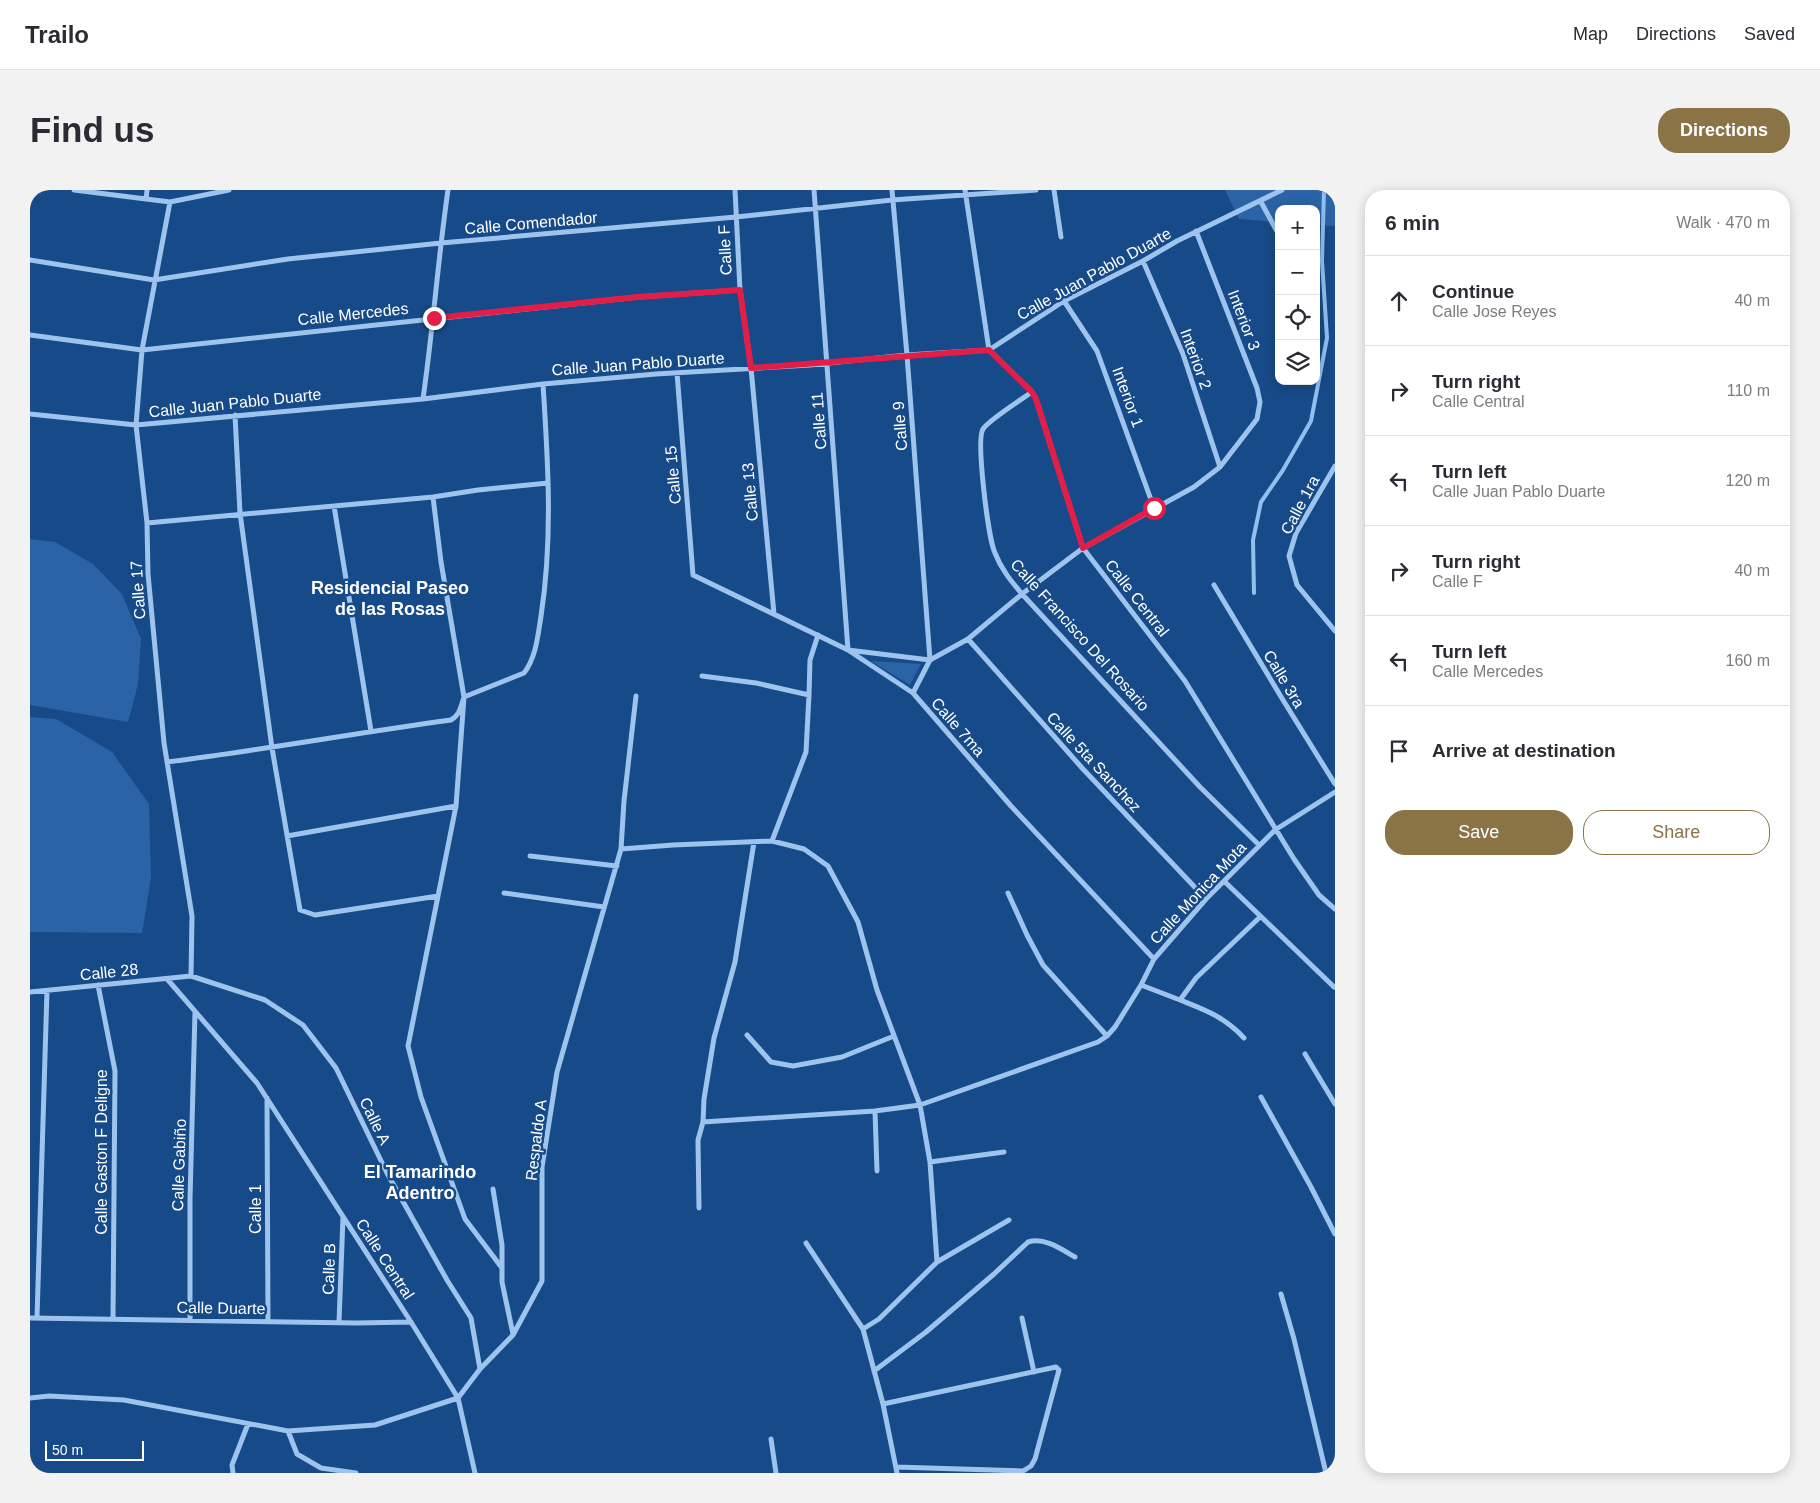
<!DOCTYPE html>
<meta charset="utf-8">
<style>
:root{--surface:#fff;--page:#f2f2f3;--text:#2b2b33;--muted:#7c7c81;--line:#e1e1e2;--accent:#8a7445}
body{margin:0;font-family:Helvetica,sans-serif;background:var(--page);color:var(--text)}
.controls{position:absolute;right:15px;top:15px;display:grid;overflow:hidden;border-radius:10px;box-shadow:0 2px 12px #0003}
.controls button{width:45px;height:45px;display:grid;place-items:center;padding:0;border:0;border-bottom:1px solid var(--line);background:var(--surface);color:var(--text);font:25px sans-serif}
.scale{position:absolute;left:15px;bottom:12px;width:99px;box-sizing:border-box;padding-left:5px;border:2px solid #fff;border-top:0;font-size:14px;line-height:18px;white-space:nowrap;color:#fff;-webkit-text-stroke:4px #174a88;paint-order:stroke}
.stop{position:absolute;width:15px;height:15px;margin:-11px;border:4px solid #e11d48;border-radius:50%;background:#fff}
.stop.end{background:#e11d48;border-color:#fff;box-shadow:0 1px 5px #0008}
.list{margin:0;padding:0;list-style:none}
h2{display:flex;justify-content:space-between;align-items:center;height:65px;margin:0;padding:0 20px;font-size:21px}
h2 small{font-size:16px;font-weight:400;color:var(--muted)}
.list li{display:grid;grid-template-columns:32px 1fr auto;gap:15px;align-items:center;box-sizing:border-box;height:90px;padding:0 20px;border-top:1px solid var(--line)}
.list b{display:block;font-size:19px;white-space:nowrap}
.list p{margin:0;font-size:16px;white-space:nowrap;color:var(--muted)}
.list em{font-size:16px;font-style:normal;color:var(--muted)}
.actions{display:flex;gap:10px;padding:15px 20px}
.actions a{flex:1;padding:11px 0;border:1px solid var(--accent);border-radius:20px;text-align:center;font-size:18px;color:var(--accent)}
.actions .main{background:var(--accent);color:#fff}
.icon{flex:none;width:28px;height:28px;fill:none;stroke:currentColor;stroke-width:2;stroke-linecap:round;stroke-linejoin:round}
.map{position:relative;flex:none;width:1305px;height:1283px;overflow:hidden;border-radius:20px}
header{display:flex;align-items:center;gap:30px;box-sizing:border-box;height:70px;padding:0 25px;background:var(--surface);border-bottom:1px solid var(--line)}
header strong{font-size:24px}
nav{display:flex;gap:28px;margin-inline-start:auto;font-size:18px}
.intro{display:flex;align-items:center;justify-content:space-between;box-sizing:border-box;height:120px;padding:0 30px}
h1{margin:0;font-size:35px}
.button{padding:12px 22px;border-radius:20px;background:var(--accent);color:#fff;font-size:18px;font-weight:700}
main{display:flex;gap:30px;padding:0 30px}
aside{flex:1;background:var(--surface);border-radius:20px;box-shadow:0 2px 12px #0003}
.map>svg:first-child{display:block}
.green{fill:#2a64a6}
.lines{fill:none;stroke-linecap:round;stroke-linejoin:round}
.stream{stroke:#91bff0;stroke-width:4}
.street{stroke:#9ec4ee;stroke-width:5}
.route{stroke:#e11d48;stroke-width:6}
.labels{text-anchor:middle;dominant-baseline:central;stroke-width:5;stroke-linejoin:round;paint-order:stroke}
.street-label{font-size:16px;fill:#fff;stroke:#174a88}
.neighbourhood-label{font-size:18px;font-weight:bold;fill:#fff;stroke:#174a88}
</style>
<header>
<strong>Trailo</strong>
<nav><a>Map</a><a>Directions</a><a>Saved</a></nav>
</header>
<div class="intro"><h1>Find us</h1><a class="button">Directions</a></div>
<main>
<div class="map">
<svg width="1305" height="1283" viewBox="0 0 1305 1283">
<rect width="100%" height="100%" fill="#174a88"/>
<!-- green -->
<path class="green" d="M1195 0H1305V36L1286 35V19H1249V32L1209 29Z
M0 349 25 352 63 374 92 404 111 449 108 494 98 532 0 515Z
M841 471 891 474 880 495Z
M0 527 26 529 82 562 119 614 121 688 112 743 0 742Z"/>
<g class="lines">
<!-- stream -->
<path class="stream" d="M1224 403 1223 350 1231 312 1253 280 1281 231 1297 148 1292 71 1294 0"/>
<!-- street -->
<path class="street" d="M44 0 140 12 199 0
M705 0 710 100 721 178 744 424
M784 0 818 460 900 470 877 165 862 0
M935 0 959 160 1002 202 1006 209 1053 358 1155 491 1264 669 1289 705 1305 719
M1024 0 1031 47
M116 9 117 0
M140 12 112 160 106 235 117 333 118 384 134 553 162 726 161 786
M1231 12 1249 45
M0 70 124 90 258 69 411 53 706 27 862 10 1006 0
M1113 71 1153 164 1190 277
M1034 111 1067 161 1124 318
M0 145 112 160 609 107 710 100
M647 183 663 385 818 460 883 503 981 616 1124 769
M1002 202C992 209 959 230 953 239 946 250 958 348 965 363 971 379 981 391 992 404L1170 597 1229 655
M393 209C403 139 408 69 418 0
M0 224 106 235 393 209 513 194 626 184 780 175 877 165 959 160 1034 111 1113 71 1147 51 1252 0
M205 225 210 323 242 558 270 720 285 725 408 706
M1305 276 1266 343 1259 366 1267 395 1305 441
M403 307 411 372 434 507 426 616 378 856 391 907 435 1029 472 1078
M304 316 341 541
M117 333 403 307 448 300 518 293
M1184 395 1253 510 1305 594
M938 449 1053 579 1176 709
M672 486 726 493 779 505 780 470 788 445
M883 503 900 470 938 449 992 404 1053 358 1164 297 1190 277 1227 229 1230 212 1227 198 1166 41
M137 572C232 560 326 543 421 530 430 525 431 516 434 507L494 483C506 468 508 445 511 426 523 349 518 271 513 194
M257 646 426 616
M742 651 776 562 779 505
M591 659 643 655 742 651 774 659 798 676 828 732 847 800 890 915 900 972 907 1072 849 1129 833 1139 853 1214 867 1283
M500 666 587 676
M1194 691 1304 797
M474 703 574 717
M978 703 997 745 1013 775 1077 846
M138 790 227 893 381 1132 428 1208 445 1283
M68 795 85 881 83 1129
M1111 795 1150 810 1166 788 1230 727
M0 802 161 786 235 810 273 835 306 878 357 983 417 1090 441 1128 450 1179
M1150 810C1175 820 1195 827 1214 848
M717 845 741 872 763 876 812 867 864 846
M1275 864 1305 914
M1231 907 1281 997 1305 1044
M237 908 238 1131
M673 932 674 909 684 848 705 772 724 652
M900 972 974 962
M847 981 845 921 890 915 1068 852 1077 846 1085 837 1111 795 1124 769 1176 709 1245 640 1305 602
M463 999 472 1055V1092L483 1144
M669 1018 668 950 673 932 845 921
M776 1053 833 1139
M907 1072 979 1030
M1251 1104 1264 1149 1296 1283
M0 1128 327 1133 381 1132
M7 1128 17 801
M992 1128 1004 1182
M160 1130V1009L165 822
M309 1132 313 1027
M844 1181 896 1142 964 1084 998 1052C1015 1047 1031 1059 1045 1067
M0 1208 19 1206 94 1210 258 1241 345 1235 428 1208 450 1179 483 1145 512 1091V977L527 882 591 659 594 611 606 506
M853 1214 1026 1177 1029 1180 1005 1269 1001 1276 993 1281 866 1277
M258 1241 267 1264 291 1278 326 1283
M741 1249 746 1283
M203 1283 202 1275 218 1234"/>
</g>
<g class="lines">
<!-- route -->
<path class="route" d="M404 128 608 107 710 100 721 178 959 160 1002 202 1006 209 1053 358 1124 318"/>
</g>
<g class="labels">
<!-- street labels -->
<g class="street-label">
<text transform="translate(501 33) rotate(-5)">Calle Comendador</text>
<text transform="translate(695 60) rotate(-93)">Calle F</text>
<text transform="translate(1064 84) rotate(-29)">Calle Juan Pablo Duarte</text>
<text transform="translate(323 124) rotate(-6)">Calle Mercedes</text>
<text transform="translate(1214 130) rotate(69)">Interior 3</text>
<text transform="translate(1166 169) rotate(70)">Interior 2</text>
<text transform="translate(608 174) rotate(-4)">Calle Juan Pablo Duarte</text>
<text transform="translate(1098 207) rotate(70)">Interior 1</text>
<text transform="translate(205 213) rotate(-6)">Calle Juan Pablo Duarte</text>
<text transform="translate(789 231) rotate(-94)">Calle 11</text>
<text transform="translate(870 236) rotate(-94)">Calle 9</text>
<text transform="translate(643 285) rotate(-95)">Calle 15</text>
<text transform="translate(720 302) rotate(-95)">Calle 13</text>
<text transform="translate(1270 315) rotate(-62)">Calle 1ra</text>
<text transform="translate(108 400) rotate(-94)">Calle 17</text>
<text transform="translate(1107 408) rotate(52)">Calle Central</text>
<text transform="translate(1050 445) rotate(48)">Calle Francisco Del Rosario</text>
<text transform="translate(1254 489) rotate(59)">Calle 3ra</text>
<text transform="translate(928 537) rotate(49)">Calle 7ma</text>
<text transform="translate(1064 572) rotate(47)">Calle 5ta Sanchez</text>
<text transform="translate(1168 703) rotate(-47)">Calle Monica Mota</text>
<text transform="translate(79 782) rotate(-6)">Calle 28</text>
<text transform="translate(345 931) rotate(64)">Calle A</text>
<text transform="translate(506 950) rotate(-83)">Respaldo A</text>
<text transform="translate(71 962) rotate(-90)">Calle Gaston F Deligne</text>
<text transform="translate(149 975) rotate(-88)">Calle Gabiño</text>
<text transform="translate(225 1019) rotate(-90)">Calle 1</text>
<text transform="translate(355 1069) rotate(57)">Calle Central</text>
<text transform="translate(299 1079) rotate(-88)">Calle B</text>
<text transform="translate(191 1118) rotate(1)">Calle Duarte</text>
</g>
<!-- neighbourhood labels -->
<g class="neighbourhood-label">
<text x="360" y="398">Residencial Paseo<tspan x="360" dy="21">de las Rosas</tspan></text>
<text x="390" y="982">El Tamarindo<tspan x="390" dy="21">Adentro</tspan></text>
</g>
</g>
</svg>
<div class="controls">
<button>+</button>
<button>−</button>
<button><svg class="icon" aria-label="locate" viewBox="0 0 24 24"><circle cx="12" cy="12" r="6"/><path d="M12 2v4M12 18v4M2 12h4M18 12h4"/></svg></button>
<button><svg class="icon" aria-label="layers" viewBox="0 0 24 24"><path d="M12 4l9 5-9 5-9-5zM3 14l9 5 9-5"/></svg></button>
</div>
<div class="scale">50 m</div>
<div class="stop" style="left:1124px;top:318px"></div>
<div class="stop end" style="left:404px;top:128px"></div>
</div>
<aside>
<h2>6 min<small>Walk · 470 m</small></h2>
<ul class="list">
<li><svg class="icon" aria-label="ahead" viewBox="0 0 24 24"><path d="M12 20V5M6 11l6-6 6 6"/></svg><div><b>Continue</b><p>Calle Jose Reyes</p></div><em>40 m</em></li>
<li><svg class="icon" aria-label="right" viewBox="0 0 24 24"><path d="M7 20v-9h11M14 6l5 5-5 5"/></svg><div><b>Turn right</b><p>Calle Central</p></div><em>110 m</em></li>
<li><svg class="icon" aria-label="left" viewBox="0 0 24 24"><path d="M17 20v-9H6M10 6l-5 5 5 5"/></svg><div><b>Turn left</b><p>Calle Juan Pablo Duarte</p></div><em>120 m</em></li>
<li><svg class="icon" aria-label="right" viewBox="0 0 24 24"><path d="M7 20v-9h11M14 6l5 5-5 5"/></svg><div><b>Turn right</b><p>Calle F</p></div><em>40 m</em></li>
<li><svg class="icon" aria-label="left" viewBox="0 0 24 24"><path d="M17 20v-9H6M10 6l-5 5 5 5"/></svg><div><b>Turn left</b><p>Calle Mercedes</p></div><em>160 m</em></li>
<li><svg class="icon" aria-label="arrive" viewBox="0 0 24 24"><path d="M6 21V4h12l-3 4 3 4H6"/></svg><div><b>Arrive at destination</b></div></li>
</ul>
<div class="actions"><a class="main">Save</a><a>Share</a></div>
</aside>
</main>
